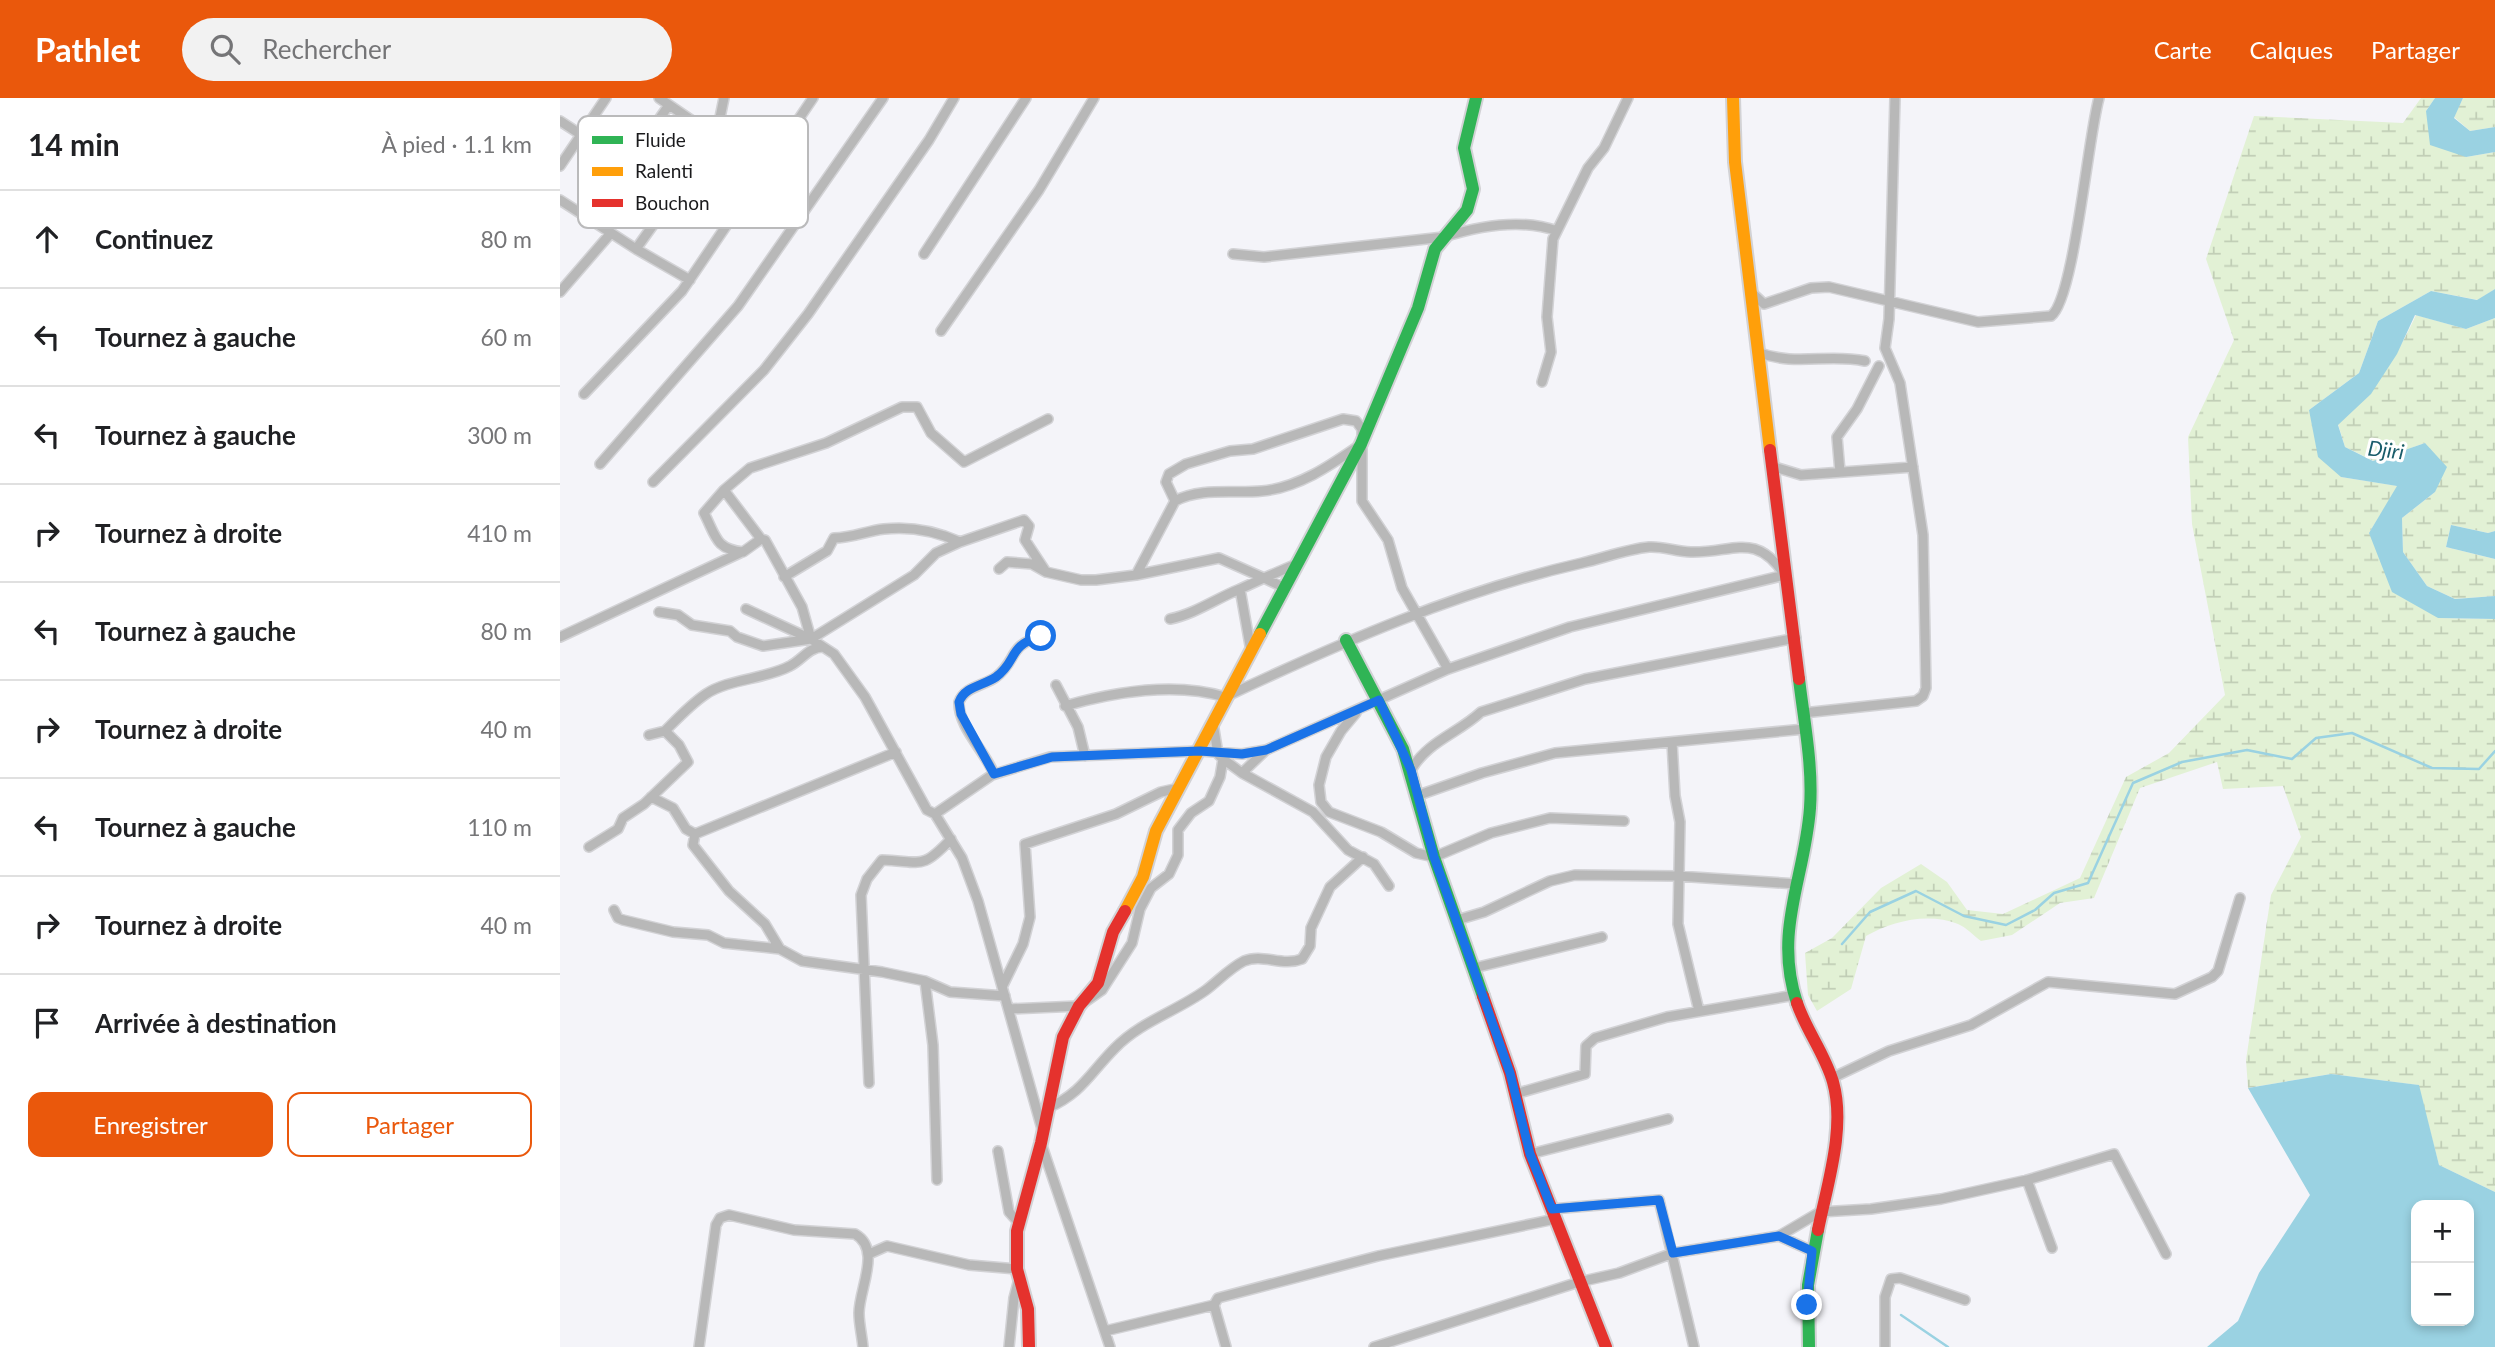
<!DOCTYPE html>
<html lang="fr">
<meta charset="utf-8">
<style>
:root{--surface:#fff;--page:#f2f2f2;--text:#202124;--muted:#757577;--line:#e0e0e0;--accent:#ea580c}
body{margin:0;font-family:Lato,sans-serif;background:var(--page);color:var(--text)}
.controls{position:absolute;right:21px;bottom:21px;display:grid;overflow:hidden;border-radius:14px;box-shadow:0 4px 10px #0003}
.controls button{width:63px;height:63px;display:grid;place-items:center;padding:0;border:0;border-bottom:2px solid var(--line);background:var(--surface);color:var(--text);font:35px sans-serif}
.stop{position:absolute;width:21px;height:21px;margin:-16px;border:5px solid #1a73e8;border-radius:50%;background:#fff}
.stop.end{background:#1a73e8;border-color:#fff;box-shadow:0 2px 7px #0008}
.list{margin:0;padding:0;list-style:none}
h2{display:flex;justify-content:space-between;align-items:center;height:91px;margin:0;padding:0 28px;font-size:30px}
h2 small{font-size:23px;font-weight:400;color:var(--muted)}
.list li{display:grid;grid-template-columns:46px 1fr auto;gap:21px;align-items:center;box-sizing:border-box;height:98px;padding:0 28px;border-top:2px solid var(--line)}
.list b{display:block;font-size:26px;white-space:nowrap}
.list em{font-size:23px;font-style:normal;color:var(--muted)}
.actions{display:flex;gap:14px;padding:21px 28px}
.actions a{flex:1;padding:16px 0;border:2px solid var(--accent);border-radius:14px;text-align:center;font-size:24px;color:var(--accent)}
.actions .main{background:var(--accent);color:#fff}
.icon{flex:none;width:38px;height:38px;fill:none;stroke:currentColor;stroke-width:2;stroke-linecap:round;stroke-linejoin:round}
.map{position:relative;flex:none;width:1935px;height:1249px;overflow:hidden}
header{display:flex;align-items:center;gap:42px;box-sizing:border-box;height:98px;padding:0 35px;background:var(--accent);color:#fff}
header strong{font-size:33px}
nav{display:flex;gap:38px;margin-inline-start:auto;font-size:24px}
.search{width:490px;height:63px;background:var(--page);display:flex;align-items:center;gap:18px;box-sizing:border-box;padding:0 24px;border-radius:38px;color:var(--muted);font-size:26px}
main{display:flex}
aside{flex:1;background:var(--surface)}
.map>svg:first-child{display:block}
.wetland{fill:url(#wetland-marsh)}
.water{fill:#9ad2e2;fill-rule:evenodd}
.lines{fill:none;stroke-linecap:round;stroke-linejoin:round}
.stream{stroke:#9ad2e2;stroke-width:2.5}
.street-casing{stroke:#d2d2d5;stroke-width:12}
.fast-casing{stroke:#d2d2d5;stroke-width:16}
.slow-casing{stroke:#d2d2d5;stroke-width:16}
.jam-casing{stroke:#d2d2d5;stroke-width:16}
.street{stroke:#b8b8b8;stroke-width:9}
.fast{stroke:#30b455;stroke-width:12}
.slow{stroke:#ff9f0a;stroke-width:12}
.jam{stroke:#e5322d;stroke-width:12}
.route{stroke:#1a73e8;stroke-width:9}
.labels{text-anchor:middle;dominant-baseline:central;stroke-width:6;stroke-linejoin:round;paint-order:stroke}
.water-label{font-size:21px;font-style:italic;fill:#195c6a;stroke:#fff}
.key{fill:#fff;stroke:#bababb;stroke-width:2}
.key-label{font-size:19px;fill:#1a1a1c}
</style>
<header>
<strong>Pathlet</strong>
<div class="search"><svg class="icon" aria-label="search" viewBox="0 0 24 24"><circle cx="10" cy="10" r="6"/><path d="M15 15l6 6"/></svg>Rechercher</div>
<nav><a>Carte</a><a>Calques</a><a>Partager</a></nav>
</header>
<main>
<aside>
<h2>14 min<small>À pied · 1.1 km</small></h2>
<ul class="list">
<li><svg class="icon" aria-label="ahead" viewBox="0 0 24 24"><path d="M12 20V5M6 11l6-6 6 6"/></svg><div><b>Continuez</b></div><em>80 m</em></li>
<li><svg class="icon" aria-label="left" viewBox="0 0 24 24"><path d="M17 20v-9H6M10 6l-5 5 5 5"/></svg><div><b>Tournez à gauche</b></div><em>60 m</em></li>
<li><svg class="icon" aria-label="left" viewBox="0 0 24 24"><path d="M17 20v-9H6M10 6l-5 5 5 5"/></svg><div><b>Tournez à gauche</b></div><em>300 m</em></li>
<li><svg class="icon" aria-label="right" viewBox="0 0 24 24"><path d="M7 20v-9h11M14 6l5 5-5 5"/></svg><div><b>Tournez à droite</b></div><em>410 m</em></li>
<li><svg class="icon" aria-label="left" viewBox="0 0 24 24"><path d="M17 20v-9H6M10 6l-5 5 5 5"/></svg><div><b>Tournez à gauche</b></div><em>80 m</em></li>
<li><svg class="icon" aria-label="right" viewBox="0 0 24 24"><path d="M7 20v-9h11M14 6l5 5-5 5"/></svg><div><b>Tournez à droite</b></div><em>40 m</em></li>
<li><svg class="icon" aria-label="left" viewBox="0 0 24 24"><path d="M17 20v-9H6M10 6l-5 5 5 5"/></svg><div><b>Tournez à gauche</b></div><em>110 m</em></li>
<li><svg class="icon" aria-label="right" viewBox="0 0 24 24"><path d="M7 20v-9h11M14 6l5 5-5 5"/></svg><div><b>Tournez à droite</b></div><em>40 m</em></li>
<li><svg class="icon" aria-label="arrive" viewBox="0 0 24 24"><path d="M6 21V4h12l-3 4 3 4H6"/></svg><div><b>Arrivée à destination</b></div></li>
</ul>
<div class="actions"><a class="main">Enregistrer</a><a>Partager</a></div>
</aside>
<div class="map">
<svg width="1935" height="1249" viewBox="0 0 1935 1249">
<defs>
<pattern id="wetland-marsh" width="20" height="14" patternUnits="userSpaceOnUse" patternTransform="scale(1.75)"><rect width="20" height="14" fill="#e2f1d5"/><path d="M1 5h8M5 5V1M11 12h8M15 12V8" fill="none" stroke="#c1ceb6"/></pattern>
</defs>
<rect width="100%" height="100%" fill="#f4f4f9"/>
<!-- wetland -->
<path class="wetland" d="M1861 0H1875L1866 13 1906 59 1935 54V191L1918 202 1871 193 1818 223 1799 275 1749 312 1781 379 1838 388 1809 435 1878 520 1935 521V1094L1879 1067 1858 987 1771 976 1688 990 1686 962 1711 797 1741 739 1723 688 1663 691 1657 664 1580 690 1534 800 1500 805 1452 837 1421 843C1414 838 1406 829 1398 826 1368 814 1332 823 1306 838L1291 891 1257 913 1248 897 1245 855 1272 840 1321 790 1361 766 1387 784 1407 812 1443 816 1520 780 1566 679 1609 655 1665 597 1632 426 1628 339 1674 242 1646 161 1694 18 1843 25Z
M1903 0H1935V29L1910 33 1894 19Z
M1856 217 1906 231 1935 220V433L1928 435 1891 427 1886 449 1935 461V498L1895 501 1867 488 1843 454 1842 420 1875 394 1865 345 1814 363 1785 349 1778 326C1817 289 1833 266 1856 217Z"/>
<!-- water -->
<path class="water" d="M1875 0H1903L1894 20 1910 33 1935 29V54L1906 59 1870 47 1866 13Z
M1935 191V220L1906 231 1855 217 1837 256 1811 296 1778 327 1785 349 1813 363 1865 345 1887 369 1875 394 1842 420 1843 454 1867 488 1895 501 1935 498V521L1878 520 1832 494 1809 435 1837 388 1781 379 1758 359 1749 312 1799 275 1818 223 1871 193 1917 202Z
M1891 427 1928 435 1935 433V461L1886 449Z
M1771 976 1859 987 1879 1067 1935 1094V1249H1647L1678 1223 1699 1175 1750 1097 1688 990ZM1856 1107H1909V1223H1856Z"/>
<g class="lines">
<!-- stream -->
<path class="stream" d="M1282 846 1310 814 1356 793 1404 818 1446 827 1475 812 1494 795 1528 785 1573 685 1622 664 1687 652 1732 661 1756 640 1792 635 1872 670 1919 671 1935 653
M1341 1217 1388 1249"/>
<!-- street casing -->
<g class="street-casing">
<path id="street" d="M99 0 156 39
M0 23 20 36
M0 68 46 0
M0 102 76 151 156 39 164 0
M29 121 109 7
M76 151 130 182
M364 156 466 0
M673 156 704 159 884 139C919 128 961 120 997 133
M0 194 51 135
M1191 194 1204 206 1251 190 1269 189 1418 224 1491 218C1514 202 1528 38 1539 0
M381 233 479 92 534 0
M1197 254C1237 269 1266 255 1305 263
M982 284 991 254 987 219 993 141 1028 70 1044 50 1068 0
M24 296 122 193 253 0
M40 366 178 208 323 0
M1211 368 1241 377 1353 369
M1280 374 1277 339 1297 311 1319 268
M93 384 204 272 248 216 369 42 394 0
M164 392 190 370 266 345 342 309H357L371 335 404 364 488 321
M615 403 606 384 609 376 626 366 670 353 693 351 783 321 796 323 802 331V403L828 442 842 490 888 571
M201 441 164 392 144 415C156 438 155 451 183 454L201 441 205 442 242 509 251 541
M400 444 464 422 469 428 465 442 486 474 472 466 447 464 439 471
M486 474 521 482H536L576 477 659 460 704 480 739 465
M576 477 615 403C641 389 674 396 702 393 738 390 771 367 800 347
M186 511 251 541 274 556 305 599 367 712 375 716 432 677 490 659 640 653 682 656 706 652 888 571 1010 529 1225 477C1195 433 1174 455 1131 454 1116 454 1104 448 1089 449 1067 451 1044 460 1022 465 898 493 780 545 665 599 616 584 554 594 505 608
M99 514 118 517 132 527 170 533 177 539 203 548 251 541 354 477 376 455 400 444C376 433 351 428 324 431 306 433 292 440 274 440L267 453 224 479
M610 521C635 516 657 500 680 491
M0 539 182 454
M691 553 680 491 704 480 725 490
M496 587 518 629 525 658
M796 615 781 633 766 659 759 687 761 704 769 714 821 734 856 755 874 759 931 735 990 720 1064 723
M1243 615 1356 603 1363 598 1366 590 1363 437 1340 285 1325 250 1329 221 1335 0
M653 625 658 656 663 661 682 675 753 714 788 752 814 766 829 788
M105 633C118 620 131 606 146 596 168 581 206 581 230 568 242 562 249 549 263 549
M1112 644 1115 698 1120 724 1118 826 1139 913
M851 672C868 643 897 636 921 614L1025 581 1236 540
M682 675 706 652
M434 676C425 653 398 629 399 604 405 588 424 588 436 579 458 562 447 548 481 538
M859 697 922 675 995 655 1245 631
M91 699 113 710 126 731 135 736
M375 716 402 760 418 803 482 1031
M29 749 58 731 63 720 84 706 128 664 119 647 105 633 89 637
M54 812 58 820 63 822 113 834 148 837 164 845 220 851 242 863 322 874 365 883 390 894 445 898
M897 822 924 814 990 783 1015 777 1117 778 1237 786
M220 851 205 826 169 793 133 747 135 736 336 654
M914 870 1042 839
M365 883 373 947 377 1082
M443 887 463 846 470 819 465 746 556 716 601 694 619 690
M449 911 519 908 542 892 572 845 580 811 591 790 609 776 618 757V732L631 715 649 703 660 679 663 661
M1272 980 1329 953 1411 927 1488 884 1615 896 1652 879 1658 873 1680 800
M309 985 301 797 307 781 322 762C361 763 361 773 391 741
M955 996 1025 976 1026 948 1035 940 1107 919 1235 897
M488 1010C522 995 530 975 555 950 580 924 617 913 646 892 658 883 670 870 684 863 703 855 722 869 742 861L750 848 751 830 770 789 803 759
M481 1045 550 1249
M438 1053 449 1114 459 1125
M970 1056 1108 1021
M1467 1082 1492 1150
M992 1111 1099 1102 1134 1249
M1219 1138 1260 1114 1311 1111 1381 1101 1467 1082 1554 1056 1606 1156
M309 1156 327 1148 409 1167 457 1171
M545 1233 654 1207
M139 1249 156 1127 160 1120 169 1117 234 1132 295 1136C322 1151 299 1191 299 1215 299 1226 302 1238 303 1249
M449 1249 454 1200 459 1181
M666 1249 654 1207 658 1200 818 1158 995 1121
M814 1249 1019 1184 1059 1175 1113 1155 1219 1138 1252 1153
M1325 1249V1199L1331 1181 1340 1180 1405 1202"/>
</g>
<!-- fast casing -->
<g class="fast-casing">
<path id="fast" d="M700 536 801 346 858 210 875 151 907 112 913 91 904 50 916 0
M786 542 843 651 874 759 923 898
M1237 905C1213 833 1245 780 1250 710 1253 668 1244 623 1239 581
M1249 1249 1248 1187 1258 1132"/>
</g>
<!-- slow casing -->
<g class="slow-casing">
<path id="slow" d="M1173 0 1175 64 1210 352
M565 813 583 779 596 733 700 536"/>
</g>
<!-- jam casing -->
<g class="jam-casing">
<path id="jam" d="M1210 352 1239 581
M923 898 950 975 970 1056 1046 1249
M1237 905C1246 932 1265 956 1273 984 1286 1030 1267 1087 1258 1132
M469 1249 468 1211 457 1171V1133L481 1045 503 939 519 908 538 885 553 834 565 813"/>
</g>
<!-- street -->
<use href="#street" class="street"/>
<!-- fast -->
<use href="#fast" class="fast"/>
<!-- slow -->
<use href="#slow" class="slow"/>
<!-- jam -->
<use href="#jam" class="jam"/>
</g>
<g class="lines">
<!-- route -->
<path class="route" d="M481 538C447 548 458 563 436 579 423 588 405 588 399 604L401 616 434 676 492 659 640 653 682 656 706 652 819 602 851 672 874 759 950 975 970 1056 992 1111 1099 1102 1113 1155 1219 1138 1252 1153 1247 1207"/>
</g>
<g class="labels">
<!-- water labels -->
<g class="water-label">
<text transform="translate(1826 351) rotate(7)">Djiri</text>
</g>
</g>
<!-- legend -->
<rect x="18" y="18" width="230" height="112" rx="10" class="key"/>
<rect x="32" y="38" width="31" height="8" fill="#30b455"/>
<rect x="32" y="69" width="31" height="9" fill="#ff9f0a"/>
<rect x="32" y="101" width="31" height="8" fill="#e5322d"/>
<g class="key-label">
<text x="75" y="49">Fluide</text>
<text x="75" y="80">Ralenti</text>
<text x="75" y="112">Bouchon</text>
</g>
</svg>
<div class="controls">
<button>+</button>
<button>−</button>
</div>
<div class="stop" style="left:481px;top:538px"></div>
<div class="stop end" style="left:1247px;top:1207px"></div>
</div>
</main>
